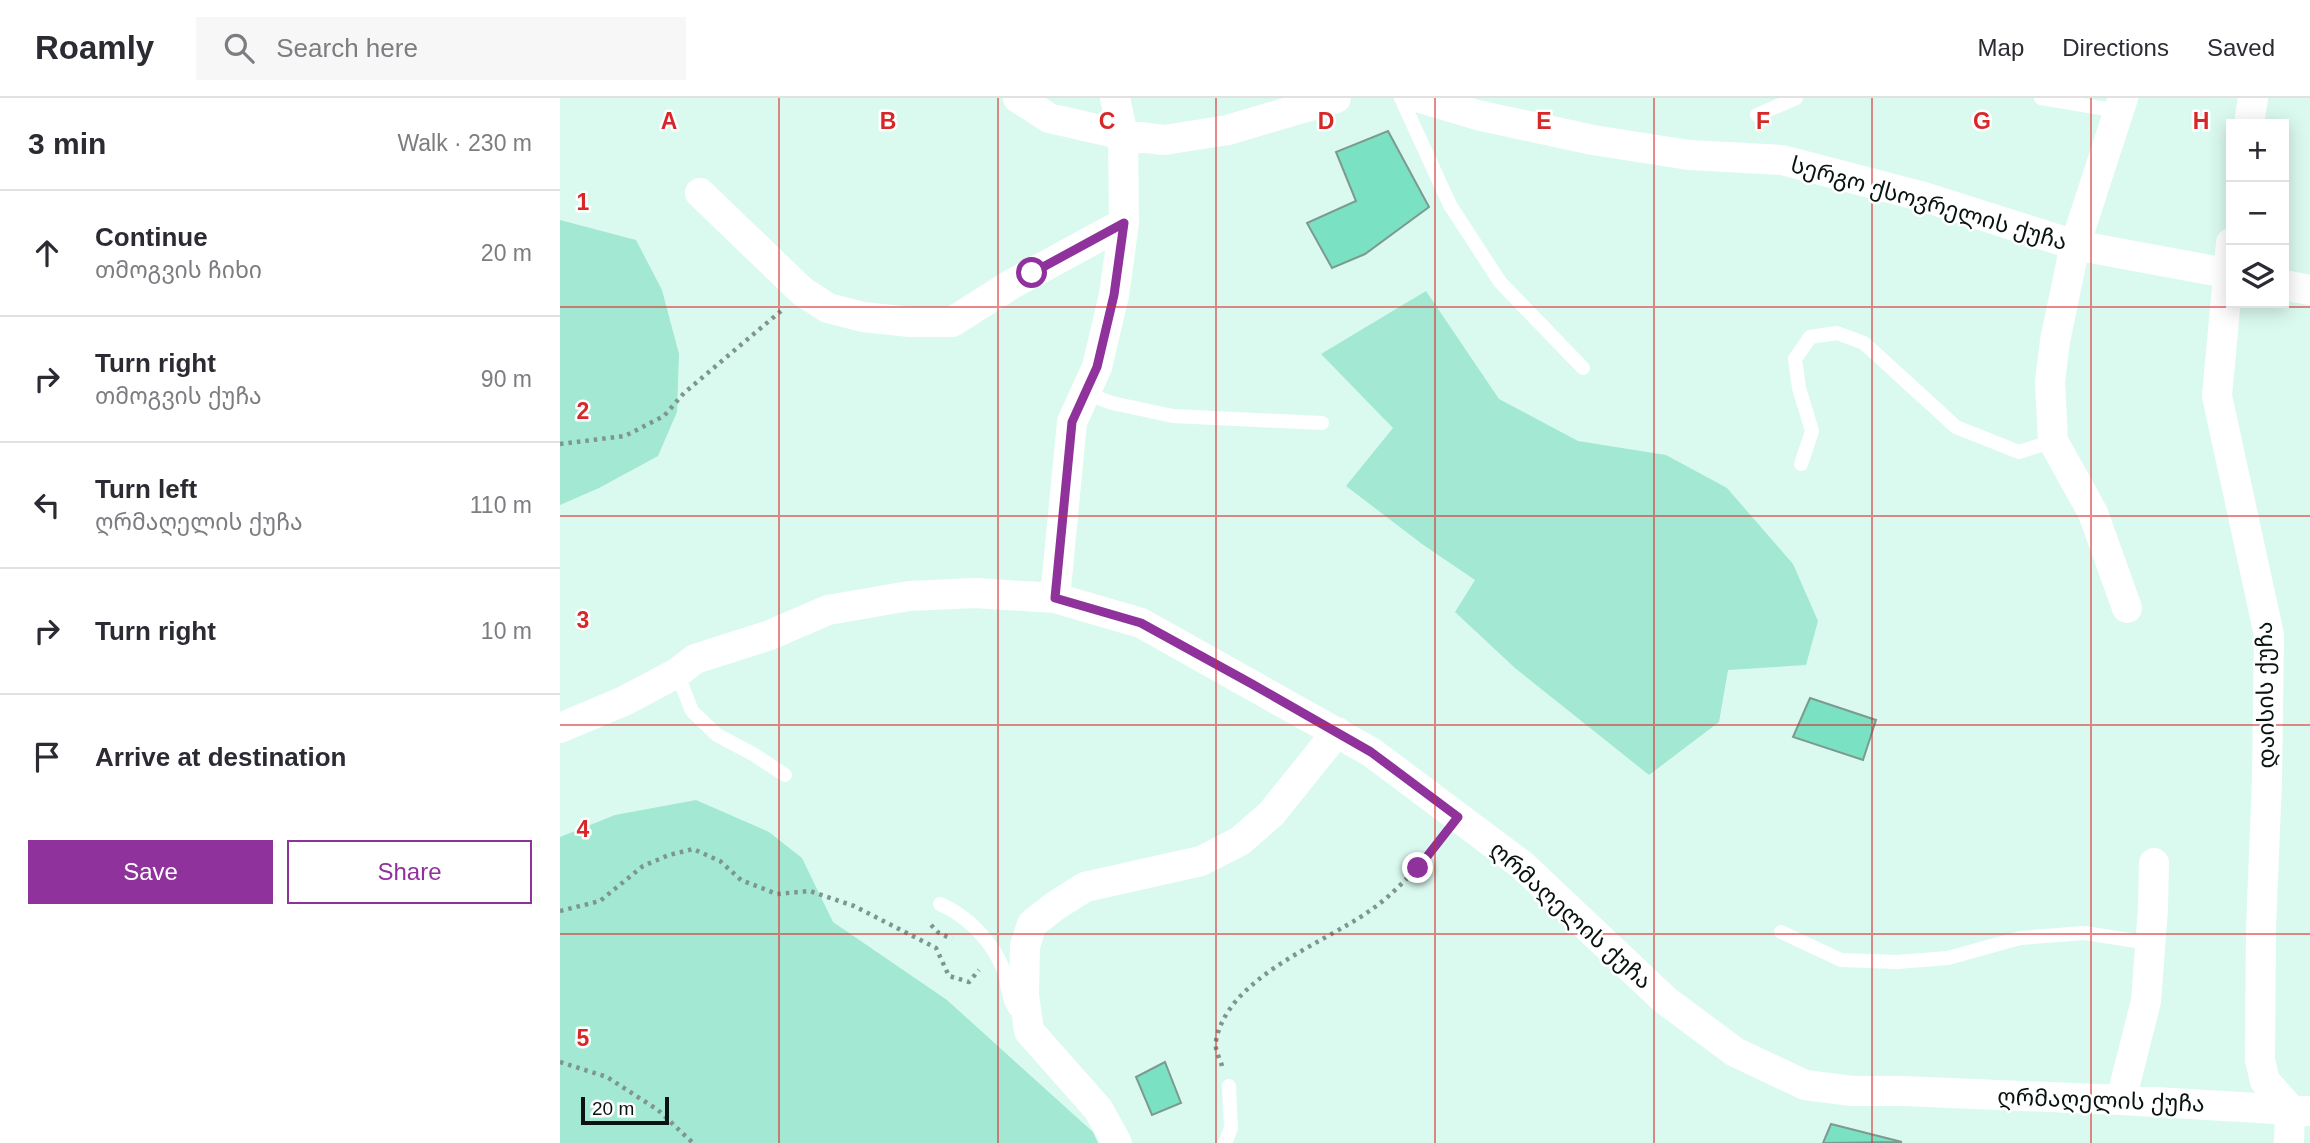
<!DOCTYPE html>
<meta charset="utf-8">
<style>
:root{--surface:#fff;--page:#f7f7f7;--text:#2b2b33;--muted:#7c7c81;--line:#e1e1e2;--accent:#8f329c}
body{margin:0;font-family:Helvetica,"Noto Sans Georgian",sans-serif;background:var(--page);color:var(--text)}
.controls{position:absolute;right:21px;top:21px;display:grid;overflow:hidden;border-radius:0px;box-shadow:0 4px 18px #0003}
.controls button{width:63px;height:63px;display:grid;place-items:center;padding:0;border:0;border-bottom:2px solid var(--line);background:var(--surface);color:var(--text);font:35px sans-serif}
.scale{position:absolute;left:21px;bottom:18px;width:88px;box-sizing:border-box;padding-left:7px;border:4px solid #091411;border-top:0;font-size:19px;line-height:24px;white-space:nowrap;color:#091411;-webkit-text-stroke:5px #fff;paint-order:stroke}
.stop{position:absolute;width:21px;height:21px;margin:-16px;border:5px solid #8f329c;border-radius:50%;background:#fff}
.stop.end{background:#8f329c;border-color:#fff;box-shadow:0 2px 7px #0008}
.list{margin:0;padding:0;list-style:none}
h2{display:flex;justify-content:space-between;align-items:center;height:91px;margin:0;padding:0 28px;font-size:30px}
h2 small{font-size:23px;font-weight:400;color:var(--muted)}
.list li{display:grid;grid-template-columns:46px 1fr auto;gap:21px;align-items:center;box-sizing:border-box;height:126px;padding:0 28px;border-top:2px solid var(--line)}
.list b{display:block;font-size:26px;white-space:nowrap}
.list p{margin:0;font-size:23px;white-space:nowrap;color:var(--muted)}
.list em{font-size:23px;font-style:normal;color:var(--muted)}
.actions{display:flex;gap:14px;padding:21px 28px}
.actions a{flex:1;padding:16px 0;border:2px solid var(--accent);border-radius:0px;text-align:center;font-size:24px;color:var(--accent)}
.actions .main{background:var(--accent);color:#fff}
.icon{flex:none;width:38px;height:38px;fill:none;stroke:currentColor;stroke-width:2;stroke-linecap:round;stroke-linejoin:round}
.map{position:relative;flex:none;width:1750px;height:1045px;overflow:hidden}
header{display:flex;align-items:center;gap:42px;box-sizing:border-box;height:98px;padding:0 35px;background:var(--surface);border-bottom:2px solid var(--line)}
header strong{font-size:33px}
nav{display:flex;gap:38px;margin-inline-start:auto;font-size:24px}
.search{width:490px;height:63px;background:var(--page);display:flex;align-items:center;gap:18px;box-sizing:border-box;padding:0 24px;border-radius:0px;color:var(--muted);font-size:26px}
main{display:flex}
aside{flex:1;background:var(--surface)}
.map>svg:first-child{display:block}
.green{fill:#a2e8d2}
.building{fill:#7ae1c3;stroke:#7d9a90;stroke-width:2}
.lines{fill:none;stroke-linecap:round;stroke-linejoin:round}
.path{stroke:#7f968e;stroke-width:4.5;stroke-dasharray:3.5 5;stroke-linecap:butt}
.service{stroke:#fff;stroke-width:14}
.minor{stroke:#fff;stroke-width:30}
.route{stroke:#8f329c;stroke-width:9}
.grid{fill:none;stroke:#d62828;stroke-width:2;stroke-opacity:0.55}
.labels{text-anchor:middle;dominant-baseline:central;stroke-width:5;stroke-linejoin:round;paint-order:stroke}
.street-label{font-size:23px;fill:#091411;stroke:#fff}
.grid-label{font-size:23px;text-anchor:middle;font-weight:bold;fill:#d62828;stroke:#fff;stroke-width:5;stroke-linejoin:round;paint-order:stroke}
</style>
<header>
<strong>Roamly</strong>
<div class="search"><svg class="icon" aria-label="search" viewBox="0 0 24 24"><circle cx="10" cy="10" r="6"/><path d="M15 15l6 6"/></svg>Search here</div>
<nav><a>Map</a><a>Directions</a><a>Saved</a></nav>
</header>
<main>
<aside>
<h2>3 min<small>Walk · 230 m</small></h2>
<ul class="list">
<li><svg class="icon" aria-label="ahead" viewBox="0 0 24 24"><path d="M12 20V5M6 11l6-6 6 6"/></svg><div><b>Continue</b><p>თმოგვის ჩიხი</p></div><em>20 m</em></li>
<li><svg class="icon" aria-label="right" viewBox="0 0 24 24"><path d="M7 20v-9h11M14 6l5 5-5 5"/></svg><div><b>Turn right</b><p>თმოგვის ქუჩა</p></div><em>90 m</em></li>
<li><svg class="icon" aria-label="left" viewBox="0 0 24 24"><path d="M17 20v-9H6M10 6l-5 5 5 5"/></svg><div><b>Turn left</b><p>ღრმაღელის ქუჩა</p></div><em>110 m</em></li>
<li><svg class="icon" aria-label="right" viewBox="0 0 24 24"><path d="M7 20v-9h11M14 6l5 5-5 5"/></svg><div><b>Turn right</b></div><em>10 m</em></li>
<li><svg class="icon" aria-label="arrive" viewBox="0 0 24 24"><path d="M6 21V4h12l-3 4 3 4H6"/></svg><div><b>Arrive at destination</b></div></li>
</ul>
<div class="actions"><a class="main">Save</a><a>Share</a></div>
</aside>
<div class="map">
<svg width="1750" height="1045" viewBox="0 0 1750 1045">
<rect width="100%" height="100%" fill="#dbfaef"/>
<!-- green -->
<path class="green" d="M0 122 76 142 102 192 119 256 117 314 98 358 39 390 0 407Z
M866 193 939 301 1018 343 1106 357 1167 390 1233 466 1258 523 1246 567 1168 572 1159 624 1089 677 955 570 895 514 915 482 862 446 786 388 833 330 761 256Z
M136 702 209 734 242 760 273 824 387 902 533 1034 538 1045H0V739L55 717Z"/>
<!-- building -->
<path class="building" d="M828 33 869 109 805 156 772 170 747 125 796 103 776 54Z
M1250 600 1316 622 1303 662 1233 639Z
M605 964 621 1005 592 1017 576 979Z
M1271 1026 1342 1044 1263 1045Z"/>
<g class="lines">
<!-- path -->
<path class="path" d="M0 346 65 338 104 318 124 295 221 213
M0 813 40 803 83 768 109 757 133 751 160 763 181 782 217 796 250 793 294 808 376 850 389 878 409 884 419 872
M371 827 379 835 392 841
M0 964 47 979 98 1012 133 1045
M662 968C660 961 654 950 656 943 667 880 762 846 808 814 836 795 859 768 880 742"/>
<!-- service -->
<path class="service" d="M841 0 890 107 940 184 1023 270
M1481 0 1559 13
M1197 17 1236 0
M525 295 552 305 613 318 762 325
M1241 366 1252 333 1239 290 1235 261 1250 239 1277 235 1304 245 1396 329 1459 354 1493 343
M117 575 132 613 157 637 193 656 225 677
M380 806C408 818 433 844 444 873 448 886 448 900 455 911
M1221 834 1281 862 1337 864 1388 860 1460 840 1524 835 1590 845
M665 1045 671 1030 669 988"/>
<!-- minor -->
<path class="minor" d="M458 0 489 20 563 37 604 42 668 32 776 0
M860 0 917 17 1033 42 1129 57 1222 62 1364 99 1515 147 1671 176
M1563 0 1515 147 1495 243 1490 284 1493 343 1533 415 1567 510
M1689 26 1693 0
M140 95 243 194 268 210 303 219 350 224H392L452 186 564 125
M1671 145 1657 298 1709 537 1707 683 1701 830 1700 962 1705 983 1730 1011 1729 1045
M1724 187 1750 192
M495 500 512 324 537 269 554 197 564 125 563 37 555 0
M0 630 64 603 117 575 135 561 210 537 268 512 349 498 415 495 495 500 581 525 811 654 962 767 1105 902 1175 954 1245 987 1292 993H1343L1561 1002 1750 1013
M1561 1002 1586 903 1593 810 1594 765
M557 1045 538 1011 469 933 464 897 465 848 472 826 495 808 525 789 641 763 680 743 711 716 777 634"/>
</g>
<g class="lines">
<!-- route -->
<path class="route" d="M472 175 564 125 554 197 537 269 512 324 495 500 581 525 692 586 811 654 898 719 858 770"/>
</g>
<!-- grid -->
<path class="grid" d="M219 0V1045M438 0V1045M656 0V1045M875 0V1045M1094 0V1045M1312 0V1045M1531 0V1045M0 209H1750M0 418H1750M0 627H1750M0 836H1750"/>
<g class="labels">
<!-- street labels -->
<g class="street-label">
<text transform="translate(1369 105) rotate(16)">სერგო ქსოვრელის ქუჩა</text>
<text transform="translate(1705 597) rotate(-91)">დაისის ქუჩა</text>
<text transform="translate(1011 817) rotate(42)">ღრმაღელის ქუჩა</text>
<text transform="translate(1541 1002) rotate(2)">ღრმაღელის ქუჩა</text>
</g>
</g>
<g class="grid-label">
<text x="109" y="31">A</text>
<text x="328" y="31">B</text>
<text x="547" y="31">C</text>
<text x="766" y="31">D</text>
<text x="984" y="31">E</text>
<text x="1203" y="31">F</text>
<text x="1422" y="31">G</text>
<text x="1641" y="31">H</text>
<text x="23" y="112">1</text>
<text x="23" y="321">2</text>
<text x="23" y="530">3</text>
<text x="23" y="739">4</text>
<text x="23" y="948">5</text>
</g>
</svg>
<div class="controls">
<button>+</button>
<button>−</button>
<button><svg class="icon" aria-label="layers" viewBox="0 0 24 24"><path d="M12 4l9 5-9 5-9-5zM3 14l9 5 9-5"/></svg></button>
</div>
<div class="scale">20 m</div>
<div class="stop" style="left:472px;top:175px"></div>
<div class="stop end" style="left:858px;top:770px"></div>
</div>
</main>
